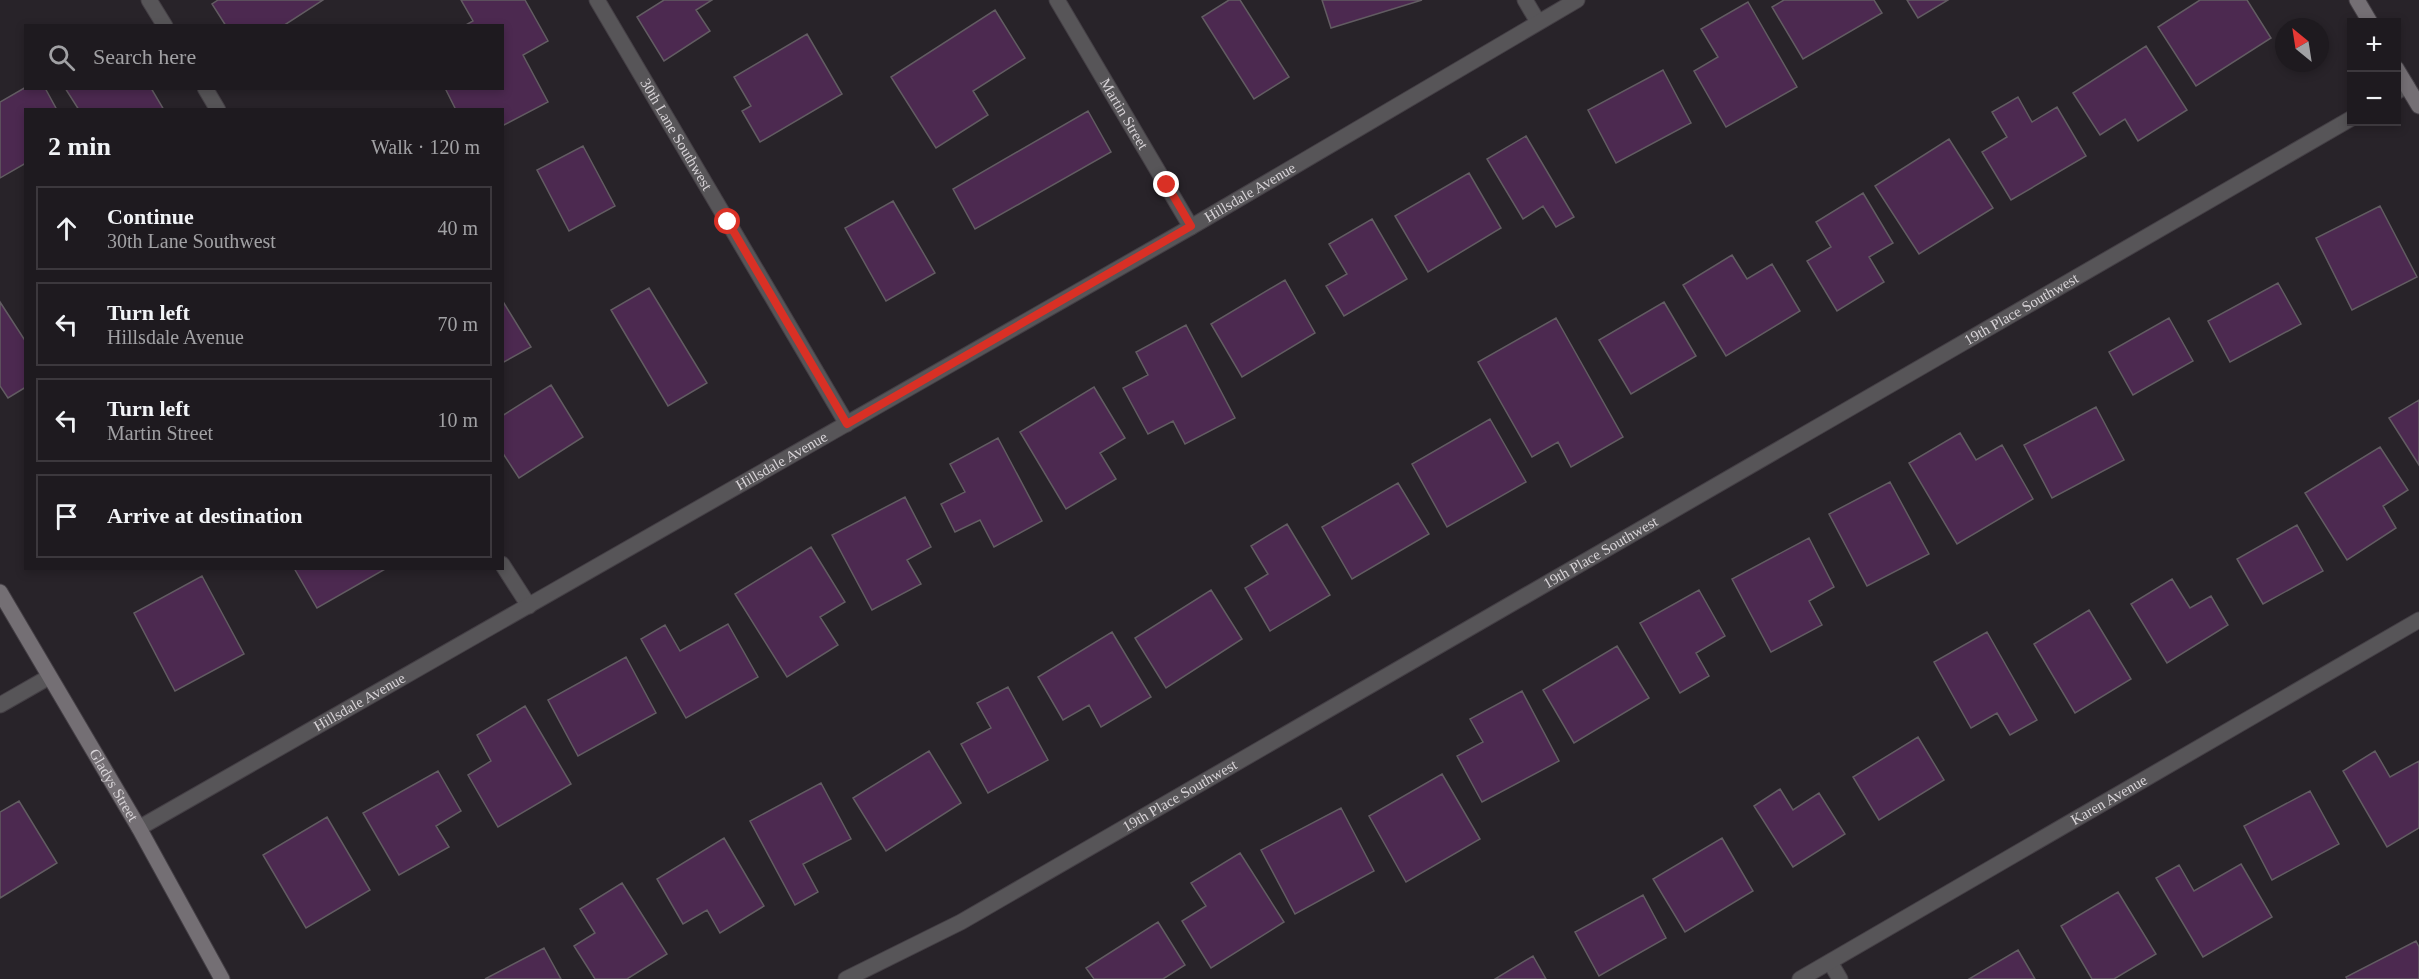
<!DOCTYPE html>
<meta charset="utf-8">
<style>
:root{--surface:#1e1a1f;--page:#2b272c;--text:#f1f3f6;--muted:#a1a1a4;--line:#3c383d}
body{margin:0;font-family:Georgia,serif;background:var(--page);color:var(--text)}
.controls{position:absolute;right:18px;top:18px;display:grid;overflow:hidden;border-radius:0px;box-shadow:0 3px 9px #0003}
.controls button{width:54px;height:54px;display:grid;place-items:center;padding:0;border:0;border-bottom:2px solid var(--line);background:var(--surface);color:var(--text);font:30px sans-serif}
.compass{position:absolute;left:2275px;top:18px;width:54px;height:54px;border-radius:50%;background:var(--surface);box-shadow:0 3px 9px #0003;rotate:330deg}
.stop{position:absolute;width:18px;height:18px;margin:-14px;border:4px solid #d93025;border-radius:50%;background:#fff}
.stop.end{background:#d93025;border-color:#fff;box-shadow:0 2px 6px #0008}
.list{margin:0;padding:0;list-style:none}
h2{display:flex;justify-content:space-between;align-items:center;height:78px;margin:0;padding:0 24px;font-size:26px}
h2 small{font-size:20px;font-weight:400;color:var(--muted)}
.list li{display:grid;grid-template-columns:39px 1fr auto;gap:18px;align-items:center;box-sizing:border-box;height:84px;margin:0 12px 12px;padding:0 12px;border:2px solid var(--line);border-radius:0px}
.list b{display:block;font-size:22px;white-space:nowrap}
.list p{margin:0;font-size:20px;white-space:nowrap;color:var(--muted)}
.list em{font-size:20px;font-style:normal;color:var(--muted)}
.icon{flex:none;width:33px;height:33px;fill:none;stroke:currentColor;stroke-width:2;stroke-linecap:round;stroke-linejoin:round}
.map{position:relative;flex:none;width:2419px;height:979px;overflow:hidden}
.search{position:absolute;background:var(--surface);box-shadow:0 3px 9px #0003;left:24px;top:24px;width:480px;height:66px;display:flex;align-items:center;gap:15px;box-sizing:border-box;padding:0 21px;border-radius:0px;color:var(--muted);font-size:22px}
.panel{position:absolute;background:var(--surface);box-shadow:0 3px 9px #0003;left:24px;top:108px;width:480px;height:462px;border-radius:0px}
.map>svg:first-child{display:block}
.building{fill:#4c2950;stroke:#625c62;stroke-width:1.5}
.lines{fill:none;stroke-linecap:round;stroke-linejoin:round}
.street-casing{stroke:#443f45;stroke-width:17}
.secondary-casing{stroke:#443f45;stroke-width:17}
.street{stroke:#575558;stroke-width:15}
.secondary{stroke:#746f74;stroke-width:15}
.route{stroke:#d93025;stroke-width:8}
.labels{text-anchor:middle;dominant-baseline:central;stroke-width:5;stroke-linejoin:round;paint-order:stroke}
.street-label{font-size:15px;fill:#d7d3d7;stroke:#1f1a1f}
</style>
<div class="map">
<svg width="2419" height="979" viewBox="0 0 2419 979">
<rect width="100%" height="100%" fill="#282329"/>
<!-- building -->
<path class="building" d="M218 0H323L283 26H226L212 4Z
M461 0H525L548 41 523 55 548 102 502 126V110H456L445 88H502V26H464L473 21Z
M664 0H712L696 10 710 31 664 61 637 17Z
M1229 0H1240L1289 77 1254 99 1202 17Z
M1322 0H1422L1331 28Z
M1784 0H1874L1882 13 1803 59 1772 7Z
M1907 0H1948L1918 18Z
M2200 0H2247L2271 38 2196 86 2158 27Z
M1748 2 1797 87 1726 127 1694 71 1718 57 1701 29Z
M995 10 1025 58 973 91 988 115 936 148 891 77Z
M807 34 842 94 760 142 742 111 751 106 734 77Z
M2146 46 2187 110 2138 141 2125 119 2100 135 2073 93Z
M1663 70 1691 123 1616 163 1588 110Z
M26 87 45 88 57 110H26V163L0 178V102Z
M65 88H151L164 110H79Z
M2018 97 2032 122 2057 107 2086 156 2011 200 1982 152 2007 137 1992 112Z
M1088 111 1111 152 975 229 953 189Z
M1526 136 1574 217 1556 227 1543 206 1523 219 1487 159Z
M1949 139 1993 208 1919 254 1875 186Z
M583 146 615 206 569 231 537 170Z
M1469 173 1501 228 1428 272 1395 216Z
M1863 193 1893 243 1869 257 1884 282 1837 311 1807 261 1831 247 1816 222Z
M893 201 935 273 886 301 845 228Z
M2380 206 2417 277 2352 310 2316 238Z
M1372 219 1407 279 1344 316 1326 286 1347 274 1329 244Z
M1732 255 1747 279 1772 264 1800 311 1726 356 1683 285Z
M1285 280 1315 333 1242 377 1211 324Z
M2278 283 2301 324 2230 362 2208 321Z
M649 288 707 383 668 406 611 310Z
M502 300 531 347 502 363Z
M0 302 26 342V387L8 398 0 386Z
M1664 302 1696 356 1631 394 1599 340Z
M1556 318 1623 437 1571 467 1558 442 1532 457 1478 362Z
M2169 318 2193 361 2133 395 2109 352Z
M1186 325 1235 418 1185 444 1173 421 1148 434 1123 388 1148 375 1136 352Z
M551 385 583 437 519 478 502 452V416Z
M1094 387 1125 438 1100 453 1116 479 1066 509 1020 432Z
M2419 400V465L2389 418Z
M2096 407 2124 460 2052 498 2024 445Z
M1490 419 1526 482 1447 527 1412 464Z
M1960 433 1976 460 2002 445 2033 499 1957 544 1909 463Z
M998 438 1042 521 994 547 980 520 955 532 941 504 965 492 950 464Z
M2380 447 2408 490 2383 506 2396 528 2347 560 2305 493Z
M1890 482 1929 554 1867 586 1829 514Z
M1398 483 1429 534 1352 579 1322 527Z
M905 497 931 547 907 560 921 584 872 610 832 535Z
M1287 524 1330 595 1270 631 1245 588 1268 574 1251 546Z
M2297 525 2323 571 2263 604 2237 559Z
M1809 538 1834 587 1809 601 1822 625 1771 652 1732 579Z
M811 547 845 602 820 617 838 645 787 677 735 594Z
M294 568H387L317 608Z
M202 576 244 654 175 691 134 613Z
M2172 579 2190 608 2211 596 2228 625 2167 663 2131 604Z
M1211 590 1242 639 1166 688 1135 638Z
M1699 590 1725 636 1696 653 1709 676 1680 693 1640 623Z
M2089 610 2131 679 2075 713 2034 644Z
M728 624 758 677 686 718 641 639 665 625 680 651Z
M1112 632 1151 697 1101 727 1089 705 1063 720 1038 677Z
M1987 632 2037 720 2010 735 1997 713 1971 728 1934 662Z
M1617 646 1649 698 1574 743 1543 690Z
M626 657 656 713 578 756 548 700Z
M1008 687 1048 760 988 793 961 744 991 728 977 703Z
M1522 691 1559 761 1482 802 1457 756 1483 742 1470 719Z
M525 706 571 784 498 827 468 775 491 761 477 735Z
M1918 737 1944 780 1879 820 1853 777Z
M929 751 961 803 886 851 853 798Z
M2375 751 2390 777 2419 761V828L2387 847 2343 771Z
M438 771 461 811 436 826 449 847 399 875 363 813Z
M1442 774 1480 839 1406 882 1369 816Z
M821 783 851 839 803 864 818 892 795 905 750 821Z
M1780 789 1793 810 1819 793 1845 834 1793 867 1754 806Z
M2310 791 2339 844 2272 880 2244 826Z
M19 801 57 863 0 898V812Z
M1341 808 1374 871 1295 914 1261 850Z
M327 817 370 890 306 928 263 855Z
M724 838 764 906 720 933 707 910 683 924 657 879Z
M1722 838 1753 891 1685 932 1653 879Z
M1240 853 1284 922 1211 968 1182 921 1206 906 1191 883Z
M2241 864 2272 917 2203 957 2156 878 2179 865 2194 891Z
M622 883 667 954 627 979H595L574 946 595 933 580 909Z
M2118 892 2156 954 2114 979H2092L2061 926Z
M1643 895 1666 938 1599 976 1575 932Z
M1158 922 1185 965 1163 979H1094L1086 968Z
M2416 941 2419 947V979H2347L2346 977Z
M544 948 561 979H485Z
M2018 950 2035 979H1969Z
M1533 956 1546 979H1495Z"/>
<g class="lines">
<!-- street casing -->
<g class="street-casing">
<g id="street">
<path d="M149 0 165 26"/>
<path id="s1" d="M597 0 847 424"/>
<path id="s2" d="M1057 0 1191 227"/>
<path d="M1525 0 1538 22"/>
<path d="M205 88 218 110"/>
<path d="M2396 92 2407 86"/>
<path d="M502 564 529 606"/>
<path d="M0 705 49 677"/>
<path id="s3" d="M139 828 1191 227 1577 0"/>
<path d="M1830 962 1840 979"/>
<path id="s4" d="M846 979 961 922 2352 118"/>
<path id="s5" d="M1800 979 2419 620"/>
</g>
</g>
<!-- secondary casing -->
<g class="secondary-casing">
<g id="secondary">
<path d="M2357 0 2370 22"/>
<path d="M2396 68 2419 106"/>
<path id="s6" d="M0 592 139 828 222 979"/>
</g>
</g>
<!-- street -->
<use href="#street" class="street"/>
<!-- secondary -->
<use href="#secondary" class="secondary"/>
</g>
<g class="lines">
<!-- route -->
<path class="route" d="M728 222 847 424 1191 226 1167 185"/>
</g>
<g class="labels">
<!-- street labels -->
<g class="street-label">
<text stroke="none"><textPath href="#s2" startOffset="132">Martin Street</textPath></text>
<text stroke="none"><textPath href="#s1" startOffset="156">30th Lane Southwest</textPath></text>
<text stroke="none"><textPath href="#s3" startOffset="1280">Hillsdale Avenue</textPath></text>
<text stroke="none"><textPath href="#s4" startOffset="1353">19th Place Southwest</textPath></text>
<text stroke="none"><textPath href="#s3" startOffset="740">Hillsdale Avenue</textPath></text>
<text stroke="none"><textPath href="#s4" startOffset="867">19th Place Southwest</textPath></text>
<text stroke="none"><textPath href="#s3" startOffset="254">Hillsdale Avenue</textPath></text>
<text stroke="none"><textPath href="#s6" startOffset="224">Gladys Street</textPath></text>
<text stroke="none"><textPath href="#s4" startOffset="381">19th Place Southwest</textPath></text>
<text stroke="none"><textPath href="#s5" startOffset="357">Karen Avenue</textPath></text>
</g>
</g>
</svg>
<div class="controls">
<button>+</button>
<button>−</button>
</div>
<svg class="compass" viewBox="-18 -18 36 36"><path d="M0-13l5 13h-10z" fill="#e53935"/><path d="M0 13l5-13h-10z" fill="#a1a1a4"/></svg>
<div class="stop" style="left:728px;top:222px"></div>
<div class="stop end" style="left:1167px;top:185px"></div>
<div class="search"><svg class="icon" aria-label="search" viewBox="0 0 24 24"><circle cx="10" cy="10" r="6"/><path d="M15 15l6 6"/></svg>Search here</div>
<section class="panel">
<h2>2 min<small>Walk · 120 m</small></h2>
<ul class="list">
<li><svg class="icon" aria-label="ahead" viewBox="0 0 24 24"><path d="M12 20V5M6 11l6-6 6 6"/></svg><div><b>Continue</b><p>30th Lane Southwest</p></div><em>40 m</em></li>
<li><svg class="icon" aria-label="left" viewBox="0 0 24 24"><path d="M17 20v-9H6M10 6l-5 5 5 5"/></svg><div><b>Turn left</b><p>Hillsdale Avenue</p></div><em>70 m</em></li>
<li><svg class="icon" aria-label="left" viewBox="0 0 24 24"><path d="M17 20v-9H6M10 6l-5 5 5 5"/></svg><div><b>Turn left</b><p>Martin Street</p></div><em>10 m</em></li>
<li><svg class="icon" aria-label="arrive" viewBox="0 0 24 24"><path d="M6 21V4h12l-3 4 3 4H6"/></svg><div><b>Arrive at destination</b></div></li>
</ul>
</section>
</div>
